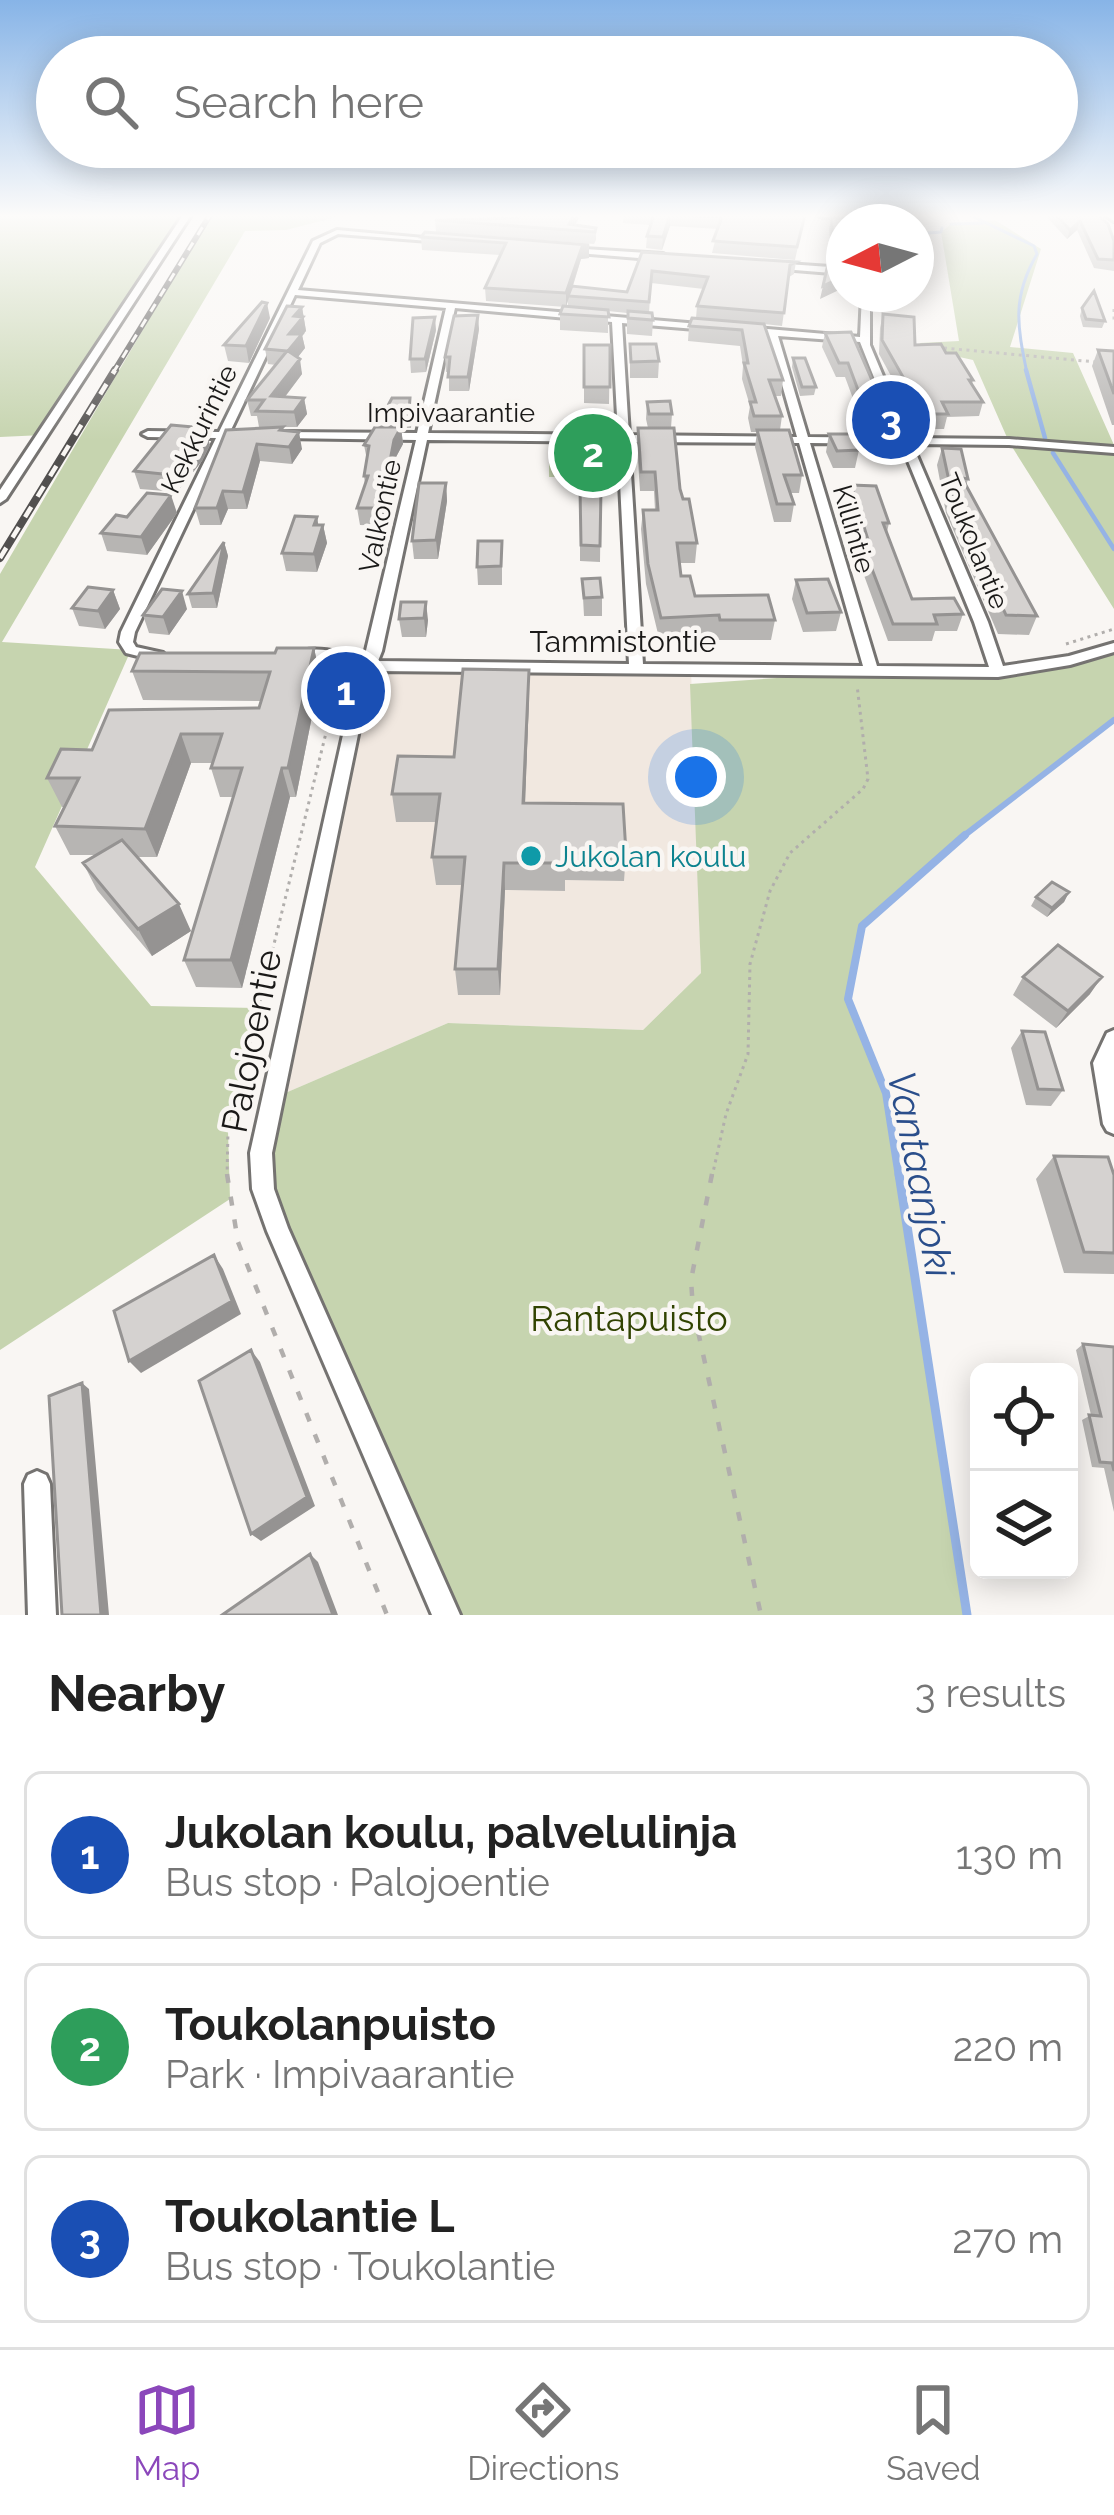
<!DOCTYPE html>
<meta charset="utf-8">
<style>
:root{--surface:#fff;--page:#f2f2f2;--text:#222;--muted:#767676;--line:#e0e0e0;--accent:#8b47bb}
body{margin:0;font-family:Raleway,sans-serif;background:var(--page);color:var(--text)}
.controls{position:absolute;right:36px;bottom:36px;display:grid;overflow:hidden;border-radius:18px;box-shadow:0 6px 30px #0003}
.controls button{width:108px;height:108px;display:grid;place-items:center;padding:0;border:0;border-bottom:3px solid var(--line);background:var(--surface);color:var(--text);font:60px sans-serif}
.compass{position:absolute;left:826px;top:204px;width:108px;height:108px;border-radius:50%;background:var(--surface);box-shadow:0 6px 30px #0003;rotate:264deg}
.you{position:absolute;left:696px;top:777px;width:42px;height:42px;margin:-30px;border:9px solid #fff;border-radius:50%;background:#1a73e8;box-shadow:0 0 0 18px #1a73e833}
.badge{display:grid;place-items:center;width:78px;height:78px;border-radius:50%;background:var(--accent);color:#fff;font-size:39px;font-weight:700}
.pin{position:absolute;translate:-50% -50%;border:6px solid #fff;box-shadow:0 3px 12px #0006}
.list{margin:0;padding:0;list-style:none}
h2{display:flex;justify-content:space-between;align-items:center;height:156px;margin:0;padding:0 48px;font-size:51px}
h2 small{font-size:39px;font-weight:400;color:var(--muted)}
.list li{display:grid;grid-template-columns:78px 1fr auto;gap:36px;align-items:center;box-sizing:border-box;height:168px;margin:0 24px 24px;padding:0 24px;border:3px solid var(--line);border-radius:18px}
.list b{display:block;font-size:45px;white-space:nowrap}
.list p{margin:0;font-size:39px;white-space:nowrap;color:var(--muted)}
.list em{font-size:39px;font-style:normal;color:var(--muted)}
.icon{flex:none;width:66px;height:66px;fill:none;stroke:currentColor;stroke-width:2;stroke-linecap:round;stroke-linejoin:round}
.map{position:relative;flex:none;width:1114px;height:1615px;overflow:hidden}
.search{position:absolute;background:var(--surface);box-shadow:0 6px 30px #0003;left:36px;right:36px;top:36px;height:132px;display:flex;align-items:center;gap:30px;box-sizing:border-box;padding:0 42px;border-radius:66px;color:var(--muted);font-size:45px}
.sheet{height:732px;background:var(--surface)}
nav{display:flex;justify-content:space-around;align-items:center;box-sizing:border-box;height:168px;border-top:3px solid var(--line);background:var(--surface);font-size:33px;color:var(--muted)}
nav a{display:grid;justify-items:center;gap:6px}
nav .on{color:var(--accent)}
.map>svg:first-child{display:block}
.built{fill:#f1e8e0}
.green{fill:#c6d4af}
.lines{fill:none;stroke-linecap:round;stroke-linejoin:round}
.stream-far4{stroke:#95b3e5;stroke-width:3}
.stream-far3{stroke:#95b3e5;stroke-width:4.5}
.stream-far2{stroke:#95b3e5;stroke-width:6}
.stream-far1{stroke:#95b3e5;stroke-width:8}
.stream{stroke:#95b3e5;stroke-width:9}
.street-casing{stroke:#757371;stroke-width:6}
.secondary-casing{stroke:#757371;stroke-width:6}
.path-far1{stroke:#b1aeac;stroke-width:3;stroke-dasharray:3 4.5;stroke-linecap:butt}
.path{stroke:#b1aeac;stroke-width:4.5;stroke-dasharray:9 14;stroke-linecap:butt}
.street{fill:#fff;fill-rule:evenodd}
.secondary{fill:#fff;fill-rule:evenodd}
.rail-far1-casing{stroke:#52504f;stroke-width:6}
.rail-casing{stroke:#52504f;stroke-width:8}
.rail-far1{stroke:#f9f6f3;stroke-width:3;stroke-dasharray:9;stroke-linecap:butt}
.rail{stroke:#f9f6f3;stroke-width:4.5;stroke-dasharray:12;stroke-linecap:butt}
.wall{fill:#b7b5b3}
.shaded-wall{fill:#959392}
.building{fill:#d5d2d0;stroke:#959392;stroke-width:3}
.culture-dot{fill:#0f9aa8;stroke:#f9f6f3;stroke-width:4.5}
.labels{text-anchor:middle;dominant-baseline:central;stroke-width:9;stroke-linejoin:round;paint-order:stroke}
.far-street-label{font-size:27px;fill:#1a1918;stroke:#f9f6f3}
.street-label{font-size:30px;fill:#1a1918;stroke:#f9f6f3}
.culture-label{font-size:30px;fill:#0d838f;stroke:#f9f6f3;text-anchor:start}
.near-street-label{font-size:36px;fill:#1a1918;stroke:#f9f6f3}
.near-park-label{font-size:36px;fill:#314301;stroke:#f9f6f3}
.near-water-label{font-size:39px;font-style:italic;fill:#2a4e8b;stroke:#f9f6f3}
</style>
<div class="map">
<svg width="1114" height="1615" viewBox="0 0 1114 1615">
<rect width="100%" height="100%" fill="#f9f6f3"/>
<!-- built -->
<path class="built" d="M370 666 691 669 701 973 643 1030 448 1023 269 1100Z"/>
<!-- green -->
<path class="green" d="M0 215H187L43 435 0 437Z
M210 215H344L286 230 245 231 2 642 131 650 35 867 151 1006 256 1008 228 1131 230 1199 0 1350V574Z
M995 220 1041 249 1010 347 1073 353 1114 445V609L1009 442 973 360 923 349 920 343 959 341 941 232 951 224Z
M549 444H606L608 477H549Z
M1114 646V720L935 858 863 926 848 999 886 1093 967 1615H446L278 1231 261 1153 269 1100 448 1023 643 1030 701 973 690 684 850 673 1010 675Z"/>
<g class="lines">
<!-- stream-far4 -->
<path class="stream-far4" d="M845 215 852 222
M970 215 1034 246 1037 254C1012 297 1017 325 1027 373
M951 224 983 223
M916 234 941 232 942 228"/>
<!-- stream-far3 -->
<path class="stream-far3" d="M1026 370 1045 438
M1053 453 1114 549"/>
<!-- stream-far2 -->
<path class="stream-far2" d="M961 838 1114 720"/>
<!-- stream-far1 -->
<path class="stream-far1" d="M899 1177 886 1093 848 999 862 926 965 835"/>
<!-- stream -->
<path class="stream" d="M899 1174 967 1615"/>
<!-- street casing -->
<g class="street-casing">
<path id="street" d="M183 215H191L6 499 0 503V490Z
M819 215H884L880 217H823Z
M337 230 446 240 442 242 338 234 320 243 298 290 711 325 713 327 708 330 622 323 629 435 797 437 768 335 741 330 746 327 860 337 862 294H870V345L909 438 1009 439 1114 447V453L1009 445 912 444 988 622 1003 666 1069 656 1114 643V652L1070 665 998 677 374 671 369 681 272 1153 274 1189 288 1228 460 1615H432L267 1231 252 1189 250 1153 355 681 361 668 336 660H298L291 655C312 644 341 652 364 659L416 440 281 438 275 435 281 432 417 433 446 308 295 295 230 432 237 435 227 438 135 632 133 642 136 647 163 653 165 656 158 661 126 653 119 642 121 632 216 438 148 437 142 434 148 431 219 432 313 241ZM455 308 612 322 618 435 428 433ZM778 336 860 342 898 438 808 437ZM427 440 618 442 629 664 378 661 382 651ZM629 442 799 443 863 666 643 664ZM810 443 901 444 974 622 989 667 877 666Z
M569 248 663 254 667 257 663 260 566 252Z
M773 263 844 268V274L770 268Z
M1114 1030V1134L1107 1131 1103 1124 1093 1063 1107 1033Z
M37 1471 46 1475 50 1484 56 1615H28L24 1484 28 1475Z"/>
</g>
<!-- secondary casing -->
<g class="secondary-casing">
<path id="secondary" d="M1105 215H1114V221Z"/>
</g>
<!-- path-far1 -->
<path class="path-far1" d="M254 215 329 220
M1114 309V321
M944 348 1096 362
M1066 644 1114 629
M227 1177 228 1131 340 676
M712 1177 726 1114 748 1054 750 964 770 891 790 853 863 789 868 779 857 685"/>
<!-- path -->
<path class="path" d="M227 1174 238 1242 387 1615
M712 1174 691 1280 693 1309 761 1615"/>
<!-- street -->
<use href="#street" class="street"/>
<!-- secondary -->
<use href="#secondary" class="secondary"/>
<!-- rail-far1 casing -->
<g class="rail-far1-casing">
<path id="rail-far1" d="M113 373 210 215"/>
</g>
<!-- rail casing -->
<g class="rail-casing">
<path id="rail" d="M0 558 115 370"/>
</g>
<!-- rail-far1 -->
<use href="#rail-far1" class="rail-far1"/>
<!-- rail -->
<use href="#rail" class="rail"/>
</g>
<!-- wall -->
<path class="wall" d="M623 215H805L795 260 712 253 718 229 670 226 662 250 646 248 647 236 651 225 623 223Z
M1045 215H1098L1114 241V271L1094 268 1077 230 1067 239Z
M831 217 844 222V264L832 263 829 229Z
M518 218 596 228V240L594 244 436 232 435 220Z
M421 237 589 245V258L581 259 573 286 627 292 642 252 796 262 794 274 789 277 782 326 764 324 783 380 781 396H775L782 416 780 430 802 475 799 493H790L794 504 791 522H774L755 447 757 432H751L748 418 750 406 742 379 743 366 740 346 688 341 689 326 696 318 697 306 704 289 651 283 649 313 653 320 652 336 627 334V313L608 311V333L560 330V314L568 307V300L566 307 486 301 485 288 500 255 422 250Z
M302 307 306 331 302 335 305 348 297 358 302 374 285 397 304 398 307 414 297 427H283L284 431 302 449 292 464 260 461 247 509H228L221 525H200L195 508 226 430 276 427H259L257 416H251L247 400 276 365 268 364 265 349Z
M1082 308 1105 321 1102 328 1083 327 1080 316Z
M883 314 915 345 946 353 973 380 972 384 983 402 979 416 947 417 944 429H920L879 354 880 328Z
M270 318 249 363 228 361 224 345Z
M479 329 469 391H449V372H446L445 357Z
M436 330 426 372 411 373 410 359Z
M825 333 888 417 884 431H865L845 377H836L822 347Z
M630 344 659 361 658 378H630Z
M584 345H610L609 404 584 403Z
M1098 350 1114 351V425H1112L1092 366Z
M793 358 816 387 814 395 800 396 792 367Z
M392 398 412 415 411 428H401L403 444 396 457 384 526 360 525 357 508 365 484 364 476 367 460 364 445 387 427 385 411Z
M647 402 672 414 671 428 680 489 697 543 695 563H679L681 576 695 596 775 620 771 640H717L716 635 659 638 646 584 641 529 643 510H655L654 491H640L637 447 638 428H648L646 419Z
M829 434 859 450 855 468H833L826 452Z
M210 445 202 461 177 492 140 489 134 471Z
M942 448 968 479 966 486 1037 616 1029 635 998 634 946 513 937 465Z
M446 483 447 501 438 559H414L412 541Z
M851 485 889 523 887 532 912 599 963 614 957 631H935L932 641H888L858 559 861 547 848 501Z
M580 488 601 489 600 562 580 561Z
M177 513 147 555 107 551 101 533Z
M317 517 318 525H323L327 543 317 572 286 571 282 553Z
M502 541V585H478L477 567Z
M224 542 228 556 217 608H192L188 594Z
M582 579 602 597V616H584Z
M796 580 841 612 836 631 803 632 792 599Z
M113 590 120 609 105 629 79 626 72 608Z
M401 602 428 620 426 637H402L399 619Z
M187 609 169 635 149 633 143 615Z
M314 648 320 676 296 797H290L242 988 196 987 184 960 233 797H220L211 768 212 763H191L157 857H137L191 931 152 956 97 890 83 863 96 855H70L55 826 65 807H62L47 778 259 708 261 701 143 700 132 671Z
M529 698 525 803 626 853 624 881 565 880V891L505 890 500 995H458L455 969 462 885H436L432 857 436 822H396L392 794 454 757Z
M1069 892 1064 902 1047 917 1031 906 1036 897Z
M1023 977 1090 994 1056 1028 1013 995Z
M1022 1031 1063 1090 1051 1106 1026 1105 1011 1048Z
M1054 1156 1114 1175V1274L1064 1273 1036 1179Z
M1083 1344 1114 1347V1512L1104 1468 1092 1467 1082 1420 1091 1415 1076 1350Z"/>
<!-- shaded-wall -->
<path class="shaded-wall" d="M574 215H581L572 230 569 224Z
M670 215V226L662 250 663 237Z
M1080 221 1077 230 1067 239 1070 230Z
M589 245V258L581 259 566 307V293L582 247Z
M842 277 839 290 820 299 823 286Z
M267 303 270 318 249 363 246 346Z
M302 307 306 331 302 335 305 348 291 366 288 351 289 334 294 316Z
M478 315 479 329 469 391 468 377Z
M435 317 436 330 426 372 425 359Z
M300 359 302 374 274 411 271 396Z
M304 398 307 414 297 427 294 412Z
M401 427 403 444 396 457 384 526 381 508 394 440Z
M205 428 210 445 202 461 177 492 172 475Z
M299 432 302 449 292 464 289 447Z
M257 444 260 461 247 509 243 492Z
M446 483 447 501 438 559 436 540Z
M223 491 228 509 221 525 217 508Z
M171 495 177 513 147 555 141 537Z
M317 517 320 535 323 525 327 543 317 572 314 554V525Z
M224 542 228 556 217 608 213 593Z
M113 590 120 609 105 629 98 611Z
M182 591 187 609 169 635 163 617Z
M426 602 428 620 426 637 424 618Z
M314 648 320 676 296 797 288 768Z
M529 670V698L524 831 523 803Z
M181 734 191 763 157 857 145 829Z
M282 768 290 797 242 988 231 960Z
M504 863 505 890 500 995 498 969Z
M1069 892 1064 902 1047 917 1052 908Z
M179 904 191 931 152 956 138 929Z
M1102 977 1090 994 1056 1028 1068 1011Z
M214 1255 223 1269 241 1314 141 1373 129 1361Z
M251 1350 260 1362 315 1506 261 1541 251 1534Z
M82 1383 89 1389 109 1615H101Z
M310 1554 318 1562 338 1615H333Z"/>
<!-- building -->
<path class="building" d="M519 215H574L569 224 596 228 595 232 435 220 518 218Z
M654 215H670L663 237 647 236Z
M681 215H805L797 247 713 241 722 217Z
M1056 215H1076L1079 218 1077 215H1098L1108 224 1114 241V260L1098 259 1080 221 1070 230Z
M831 217 890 222H844V252L834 250Z
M425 232 589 245 582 247 566 293 485 288 506 243 421 237Z
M642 252 796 262 790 265 784 313 697 306 708 277 652 271 649 302 568 296 572 286 627 292Z
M828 264 844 266V270L842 277 823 286Z
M1094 291 1105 321 1086 319 1082 308Z
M262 302 267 303 246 346 224 345Z
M287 306 302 307 294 316 303 317 289 334H302L288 351 300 359 271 396 304 398 294 412 256 411 264 400H247L287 351 265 349Z
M563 306 608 310 609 317 560 314Z
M628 311 652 313 653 320 628 318Z
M883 314 914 317 915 345 941 344 946 353H956L973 380H969L983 402H942L948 414H924L882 340Z
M478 315 468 377H448L450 357H445L454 316Z
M435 317 425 359H410L413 318Z
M692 318 764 324 783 380H769L782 416H754L750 402H756L744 363H748L742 330 689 326Z
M851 332 888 417H868L848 363H839L825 333Z
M630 344H656L659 361 631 362Z
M584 345H610V387H584Z
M1098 350 1114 351V394Z
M793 358H805L816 387H802Z
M392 398H410L409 411H385Z
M670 401 672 414H649L647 402Z
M171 425 205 428 197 444 172 475 134 471Z
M283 427 280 430 299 432 289 447 257 444 243 492 223 491 217 508H195L226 430Z
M375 427H401L394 440 381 508H357L368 476H364L369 446 364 445Z
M638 428H674L680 489 683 499H689L697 543H677L681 576H690L695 596 768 595 775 620H720L719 615 661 618 648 564 643 510H658L655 472H641Z
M757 430H789L802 475H784L794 504H777Z
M829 434H851L859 450 837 451Z
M942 448 961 449 968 479 962 478 1037 616 1006 615 952 495Z
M419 483H446L436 540 412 541Z
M851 485 876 486 889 523H883L912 599 954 598 963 614 934 615 937 624H893L862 543H869Z
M580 488 601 489 600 546 581 545Z
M147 493 171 495 141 537 101 533 116 515 127 517Z
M295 516 317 517 314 525H323L314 554 282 553Z
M478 541H502L501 566 477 567Z
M224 542 213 593 188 594Z
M600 578 602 597 584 598 582 579Z
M828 579 841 612 807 613 796 580Z
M88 587 113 590 98 611 72 608Z
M162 589 182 591 163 617 143 615Z
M401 602H426L424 618 399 619Z
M277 648H314L288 768H282L231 960H184L242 768H211L222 734H181L145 829 55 826 79 778H47L61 749 92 750 109 710 259 708 270 672 132 671 140 653H275Z
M463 669 529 670 523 803 623 804 626 853H565V863H504L498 969H455L465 857H432L440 794H392L398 756 454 757Z
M122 840 179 904 138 929 83 863Z
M1052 882 1069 892 1052 908 1036 897Z
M1058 945 1102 977 1068 1011 1023 977Z
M1022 1031 1045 1032 1063 1090 1038 1089Z
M1054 1156 1108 1157 1114 1175V1253L1084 1252Z
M214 1255 232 1301 129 1361 114 1311Z
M1083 1344 1114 1347V1471L1112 1463 1100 1462 1089 1415 1101 1416Z
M251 1350 307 1497 251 1534 199 1381Z
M82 1383 101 1615H62L49 1396Z
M310 1554 333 1615H222Z"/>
<!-- sky -->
<linearGradient id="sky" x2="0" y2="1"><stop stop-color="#87b4e7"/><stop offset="0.49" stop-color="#fcfbfa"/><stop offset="1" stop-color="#fcfbfa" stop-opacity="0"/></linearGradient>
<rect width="1114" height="441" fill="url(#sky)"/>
<!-- markers -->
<circle class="culture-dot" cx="531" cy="856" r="12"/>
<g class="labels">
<!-- far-street labels -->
<g class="far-street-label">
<text x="451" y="412">Impivaarantie</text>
<text transform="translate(199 429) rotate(-64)">Kekkurintie</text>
<text transform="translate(380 516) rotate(-78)">Valkontie</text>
<text transform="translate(854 529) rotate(74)">Killintie</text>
<text transform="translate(974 541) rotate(68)">Toukolantie</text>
</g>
<!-- street labels -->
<g class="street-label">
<text x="623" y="641">Tammistontie</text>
</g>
<!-- culture labels -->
<g class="culture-label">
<text x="555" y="856">Jukolan koulu</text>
</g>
<!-- near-street labels -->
<g class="near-street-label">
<text transform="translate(251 1041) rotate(-79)">Palojoentie</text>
</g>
<!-- near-park labels -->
<g class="near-park-label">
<text x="629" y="1318">Rantapuisto</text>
</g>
<!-- near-water labels -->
<g class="near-water-label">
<text transform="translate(921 1174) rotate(79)">Vantaanjoki</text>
</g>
</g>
</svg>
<div class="controls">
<button><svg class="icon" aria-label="locate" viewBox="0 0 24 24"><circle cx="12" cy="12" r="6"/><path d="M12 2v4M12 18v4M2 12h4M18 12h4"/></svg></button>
<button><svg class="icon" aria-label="layers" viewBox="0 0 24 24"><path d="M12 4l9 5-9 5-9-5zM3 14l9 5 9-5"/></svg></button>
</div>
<svg class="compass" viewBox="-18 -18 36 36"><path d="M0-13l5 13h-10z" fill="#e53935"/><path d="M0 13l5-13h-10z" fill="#767676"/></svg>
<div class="you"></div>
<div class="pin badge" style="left:346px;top:691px;background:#1a4fb4">1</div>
<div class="pin badge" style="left:593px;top:453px;background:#2e9e5b">2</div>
<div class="pin badge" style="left:891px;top:420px;background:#1a4fb4">3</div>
<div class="search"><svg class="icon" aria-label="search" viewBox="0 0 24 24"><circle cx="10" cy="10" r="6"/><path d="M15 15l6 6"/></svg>Search here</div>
</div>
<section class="sheet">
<h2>Nearby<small>3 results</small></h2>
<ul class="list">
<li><span class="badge" style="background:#1a4fb4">1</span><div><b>Jukolan koulu, palvelulinja</b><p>Bus stop · Palojoentie</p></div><em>130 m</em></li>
<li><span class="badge" style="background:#2e9e5b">2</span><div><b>Toukolanpuisto</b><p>Park · Impivaarantie</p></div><em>220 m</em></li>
<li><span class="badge" style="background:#1a4fb4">3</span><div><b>Toukolantie L</b><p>Bus stop · Toukolantie</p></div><em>270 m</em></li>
</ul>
</section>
<nav>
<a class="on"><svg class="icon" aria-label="map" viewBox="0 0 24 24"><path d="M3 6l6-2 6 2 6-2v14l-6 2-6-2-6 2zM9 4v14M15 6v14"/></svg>Map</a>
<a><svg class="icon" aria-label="directions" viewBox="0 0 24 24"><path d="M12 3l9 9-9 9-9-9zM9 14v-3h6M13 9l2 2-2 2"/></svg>Directions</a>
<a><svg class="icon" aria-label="saved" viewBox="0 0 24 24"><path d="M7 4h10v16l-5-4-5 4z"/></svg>Saved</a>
</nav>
